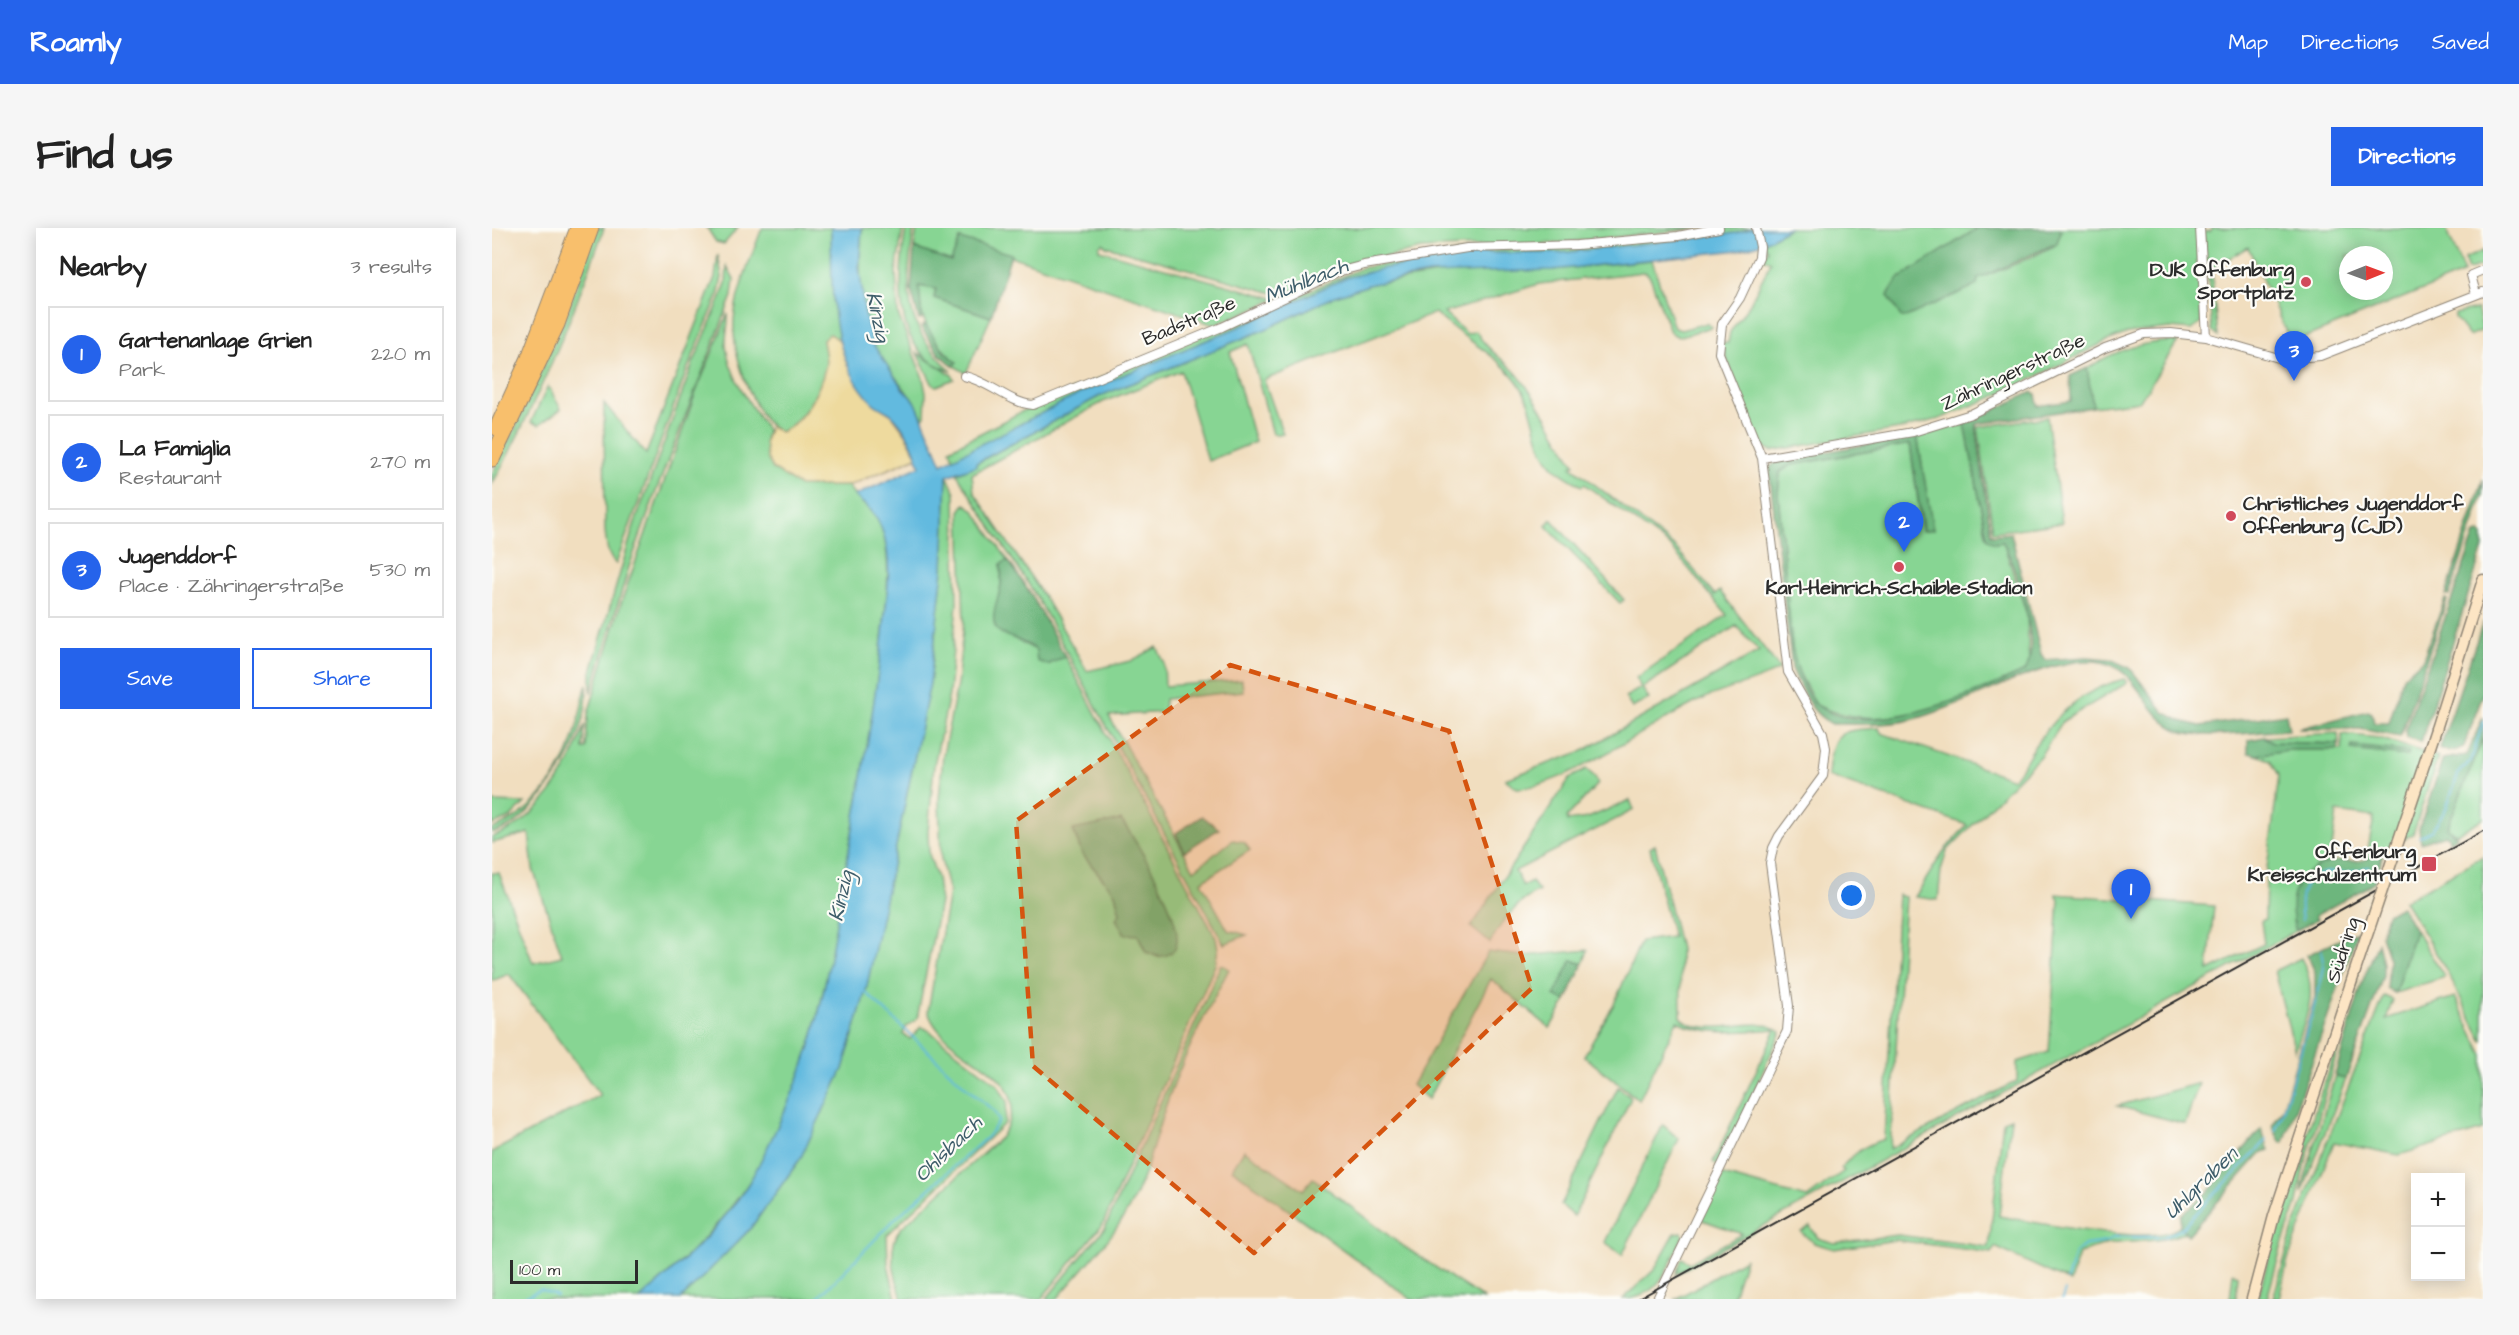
<!DOCTYPE html>
<meta charset="utf-8">
<style>
:root{--surface:#fff;--page:#f6f6f6;--text:#222;--muted:#767676;--line:#e0e0e0;--accent:#2563eb}
body{margin:0;font-family:"Architects Daughter",sans-serif;background:var(--page);color:var(--text)}
.controls{position:absolute;right:18px;bottom:18px;display:grid;overflow:hidden;border-radius:0px;box-shadow:0 3px 15px #0003}
.controls button{width:54px;height:54px;display:grid;place-items:center;padding:0;border:0;border-bottom:2px solid var(--line);background:var(--surface);color:var(--text);font:30px sans-serif}
.compass{position:absolute;left:1847px;top:18px;width:54px;height:54px;border-radius:50%;background:var(--surface);box-shadow:0 3px 15px #0003;rotate:89deg}
.scale{position:absolute;left:18px;bottom:15px;width:128px;box-sizing:border-box;padding-left:6px;border:3px solid #2b2b2b;border-top:0;font-size:16px;line-height:21px;white-space:nowrap;color:#2b2b2b;-webkit-text-stroke:4px #fdfcf7;paint-order:stroke}
.you{position:absolute;left:1360px;top:668px;width:21px;height:21px;margin:-15px;border:4px solid #fff;border-radius:50%;background:#1a73e8;box-shadow:0 0 0 9px #1a73e833}
.badge{display:grid;place-items:center;width:39px;height:39px;border-radius:50%;background:var(--accent);color:#fff;font-size:20px;font-weight:700}
.pin{position:absolute;translate:-50% -50px;filter:drop-shadow(0 2px 3px #0008)}
.pin::after{content:'';position:absolute;top:32px;width:21px;height:18px;background:inherit;clip-path:polygon(0 0,100% 0,50% 100%)}
.list{margin:0;padding:0;list-style:none}
h2{display:flex;justify-content:space-between;align-items:center;height:78px;margin:0;padding:0 24px;font-size:26px}
h2 small{font-size:20px;font-weight:400;color:var(--muted)}
.list li{display:grid;grid-template-columns:39px 1fr auto;gap:18px;align-items:center;box-sizing:border-box;height:96px;margin:0 12px 12px;padding:0 12px;border:2px solid var(--line);border-radius:0px}
.list b{display:block;font-size:22px;white-space:nowrap}
.list p{margin:0;font-size:20px;white-space:nowrap;color:var(--muted)}
.list em{font-size:20px;font-style:normal;color:var(--muted)}
.actions{display:flex;gap:12px;padding:18px 24px}
.actions a{flex:1;padding:14px 0;border:2px solid var(--accent);border-radius:0px;text-align:center;font-size:21px;color:var(--accent)}
.actions .main{background:var(--accent);color:#fff}
.map{position:relative;flex:none;width:1991px;height:1071px;overflow:hidden;border-radius:0px}
header{display:flex;align-items:center;gap:36px;box-sizing:border-box;height:84px;padding:0 30px;background:var(--accent);color:#fff}
header strong{font-size:28px}
nav{display:flex;gap:33px;margin-inline-start:auto;font-size:21px}
.intro{display:flex;align-items:center;justify-content:space-between;box-sizing:border-box;height:144px;padding:0 36px}
h1{margin:0;font-size:42px}
.button{padding:15px 27px;border-radius:0px;background:var(--accent);color:#fff;font-size:21px;font-weight:700}
main{display:flex;gap:36px;padding:0 36px}
aside{flex:1;background:var(--surface);border-radius:0px;box-shadow:0 3px 15px #0003}
.map>svg:first-child{display:block}
.green{fill:#87d593;stroke:#59805f;stroke-width:1.5;fill-rule:evenodd}
.forest{fill:#6db67d;stroke:#4c7054;stroke-width:1.5}
.sand{fill:#eeda9e;stroke:#8c8264;stroke-width:1.5}
.water{fill:#62badf;stroke:#467285;stroke-width:1.5}
.lines{fill:none;stroke-linecap:round;stroke-linejoin:round}
.stream{stroke:#62badf;stroke-width:2}
.street-casing{stroke:#8e8475;stroke-width:10}
.secondary-casing{stroke:#8e8475;stroke-width:13}
.highway-casing{stroke:#8e8475;stroke-width:17}
.street{stroke:#fff;stroke-width:8}
.secondary{stroke:#fce5c4;stroke-width:10}
.highway{stroke:#f8bf6c;stroke-width:15}
.rail{stroke:#2b2b2b;stroke-width:2}
.secondary-bridge-casing{stroke:#8e8475;stroke-width:13;stroke-linecap:butt}
.secondary-bridge{stroke:#fce5c4;stroke-width:10}
.marked{fill:#d5540f;fill-opacity:0.2;stroke:#d5540f;stroke-width:4.5;stroke-dasharray:12 8;stroke-linejoin:round}
.poi-dot{fill:#d1495b;stroke:#fdfcf7;stroke-width:2}
.labels{text-anchor:middle;dominant-baseline:central;stroke-width:4.5;stroke-linejoin:round;paint-order:stroke}
.poi-label{font-size:20px;font-weight:bold;fill:#2b2b2b;stroke:#fdfcf7;text-anchor:end}
.street-label{font-size:20px;fill:#2b2b2b;stroke:#fdfcf7}
.water-label{font-size:21px;font-style:italic;fill:#3e5d6a;stroke:#fdfcf7}
</style>
<header>
<strong>Roamly</strong>
<nav><a>Map</a><a>Directions</a><a>Saved</a></nav>
</header>
<div class="intro"><h1>Find us</h1><a class="button">Directions</a></div>
<main>
<aside>
<h2>Nearby<small>3 results</small></h2>
<ul class="list">
<li><span class="badge">1</span><div><b>Gartenanlage Grien</b><p>Park</p></div><em>220 m</em></li>
<li><span class="badge">2</span><div><b>La Famiglia</b><p>Restaurant</p></div><em>270 m</em></li>
<li><span class="badge">3</span><div><b>Jugenddorf</b><p>Place · Zähringerstraße</p></div><em>530 m</em></li>
</ul>
<div class="actions"><a class="main">Save</a><a>Share</a></div>
</aside>
<div class="map">
<svg width="1991" height="1071" viewBox="0 0 1991 1071">
<rect width="100%" height="100%" fill="#fdfcf7"/>
<filter id="ink" filterUnits="userSpaceOnUse"><feTurbulence type="fractalNoise" baseFrequency=".0167" numOctaves="2"/><feDisplacementMap in="SourceGraphic" scale="12" xChannelSelector="R" yChannelSelector="G"/><feConvolveMatrix kernelMatrix="1 2 1 2 8 2 1 2 1" color-interpolation-filters="sRGB"/></filter>
<filter id="wash" filterUnits="userSpaceOnUse"><feTurbulence type="fractalNoise" baseFrequency=".008" numOctaves="4" result="noise"/><feDisplacementMap in="SourceGraphic" scale="24" xChannelSelector="R" yChannelSelector="G"/><feGaussianBlur stdDeviation="1.35" result="paint"/><feColorMatrix in="noise" values="0 0 0 0 0 0 0 0 0 0 0 0 0 0 0 0 0 1.4 0 .05"/><feComposite in="paint" operator="in"/></filter>
<g filter="url(#wash)">
<rect width="100%" height="100%" fill="#f1debf"/>
<!-- green -->
<path class="green" d="M106 0H112C81 89 45 175 0 257V246L28 191 73 91Z
M215 0H246L232 16 224 14Z
M270 0H339L341 63 347 112 338 106 331 112C332 121 336 132 334 140 328 162 310 195 288 204 274 198 267 183 260 169 227 96 244 71 270 0Z
M370 0H411L404 44 406 86 431 150 434 165 433 188 431 190C419 164 396 144 382 118 365 86 367 34 370 0Z
M414 0H422C413 63 410 97 460 143 398 127 406 48 414 0Z
M425 0H1211L1064 15 929 21 858 37 792 68 614 18 611 15 607 18V22L785 71 722 97 468 11 459 33 422 20Z
M1239 0H1261L1244 5 1068 25H990L853 50 756 95 593 163 461 231 458 221 531 183 870 40 950 26 1193 8Z
M1297 0H1486L1406 52 1396 67 1403 77C1458 60 1514 44 1565 16L1567 0H1706L1709 95 1699 102 1678 100 1636 105 1615 113 1516 163 1447 191 1413 200 1279 223 1266 215 1229 115H1236L1238 104 1257 77 1279 34 1271 30 1276 22 1271 15Z
M1719 0H1954L1972 45 1799 115 1756 19 1719 41 1726 109 1720 102 1712 4 1719 3ZM1856 27H1892V63H1856Z
M1991 23V38L1976 42 1972 31Z
M226 27 230 49 226 68 195 142 124 336C115 329 114 314 113 302L112 175 154 226 223 49Z
M1160 32 1182 100 1189 102 1215 95 1220 99 1186 109 1178 104 1159 51 1155 45 1151 44 1047 56 952 85 975 106 984 103C996 124 1010 129 1025 146 1047 172 1064 208 1083 237L1079 238 1183 319 1223 367 1228 363 1288 441C1280 448 1225 464 1211 471 1164 492 1071 561 1025 560L1013 551 1091 523 1267 423 1244 398 1150 460 1157 471 1140 480 1133 469 1149 460 1144 450 1235 387 1178 318 1092 256 1090 258C1079 251 1064 244 1057 233 1040 210 1045 180 1025 153 1005 126 968 109 943 85L772 152 791 206H781L756 116 738 124 763 214 716 233 689 143 611 174 480 246 482 264 551 367 595 443 639 433 665 419 672 434 673 458 750 452 751 463 673 471 672 484 617 488 702 642 741 612 752 614 758 622 709 654 736 702 755 707 732 716 546 371 465 246 608 168 774 101 843 68 880 56 966 43 1060 42Z
M235 38 242 51 240 68 165 261 137 339 99 465V444L142 297 200 138 227 74 234 55Z
M427 58 444 61 442 70 499 89 474 145 462 138 464 134C441 113 425 91 427 58Z
M1985 81 1991 102 1977 108 1963 90V86Z
M236 86C237 96 233 108 234 118 238 149 259 177 275 202L273 213 281 241 308 258H356C366 275 385 283 391 304 400 339 394 377 390 412 383 477 372 541 360 605 348 673 338 743 320 810 309 850 285 909 264 944 233 993 191 1034 148 1071H0V924L108 867 17 746 0 753V645H7L41 735 70 728 41 641 37 605 0 615V609C48 594 78 541 93 497L91 521H94L96 486 129 375 204 164Z
M1686 113 1648 173 1601 179 1595 141C1623 121 1653 113 1686 113Z
M425 125 460 147 462 151 445 158 441 157Z
M56 158 69 181 47 197 39 194Z
M1555 189 1570 295 1501 304 1486 199Z
M1473 196 1495 310 1502 315 1511 314 1535 387 1537 436 1533 443C1471 472 1391 510 1324 477L1304 439 1300 419 1286 266 1288 244 1299 237 1418 216 1430 303 1441 302 1425 207Z
M455 247 463 265 465 375 457 467 442 537 436 604 437 626 445 650 448 674 425 791 414 799 411 806 418 811 429 799 436 802 505 856 515 873 513 895 395 1007 396 1036 404 1071H189L258 1001 308 931 351 841 375 758 438 455 451 341Z
M473 276 481 281 516 332 509 337V357L502 388 509 404 544 422 545 433 556 437 573 428 724 710 726 721 723 737 611 996 549 1071H410C403 1047 394 1023 408 1001L509 909C553 841 451 835 436 783L457 665 449 631 447 571 451 527 465 457 472 393 468 283ZM582 602 666 729 654 724 646 707 624 691 628 685 623 665 590 626Z
M1059 291 1132 372 1128 375 1054 298Z
M1632 451 1635 455 1571 493 1548 528 1455 623 1449 642 1446 672 1423 669 1451 624 1475 597 1336 548C1340 504 1344 502 1387 500L1389 505 1521 551C1531 540 1536 528 1544 516 1567 483 1593 461 1632 451Z
M95 456C96 500 76 536 48 570 34 586 22 600 0 605V601C39 589 72 543 83 506 88 489 90 472 95 456Z
M1846 505 1847 516 1781 514 1773 509Z
M1850 506 1887 510 1946 529 1921 606 1874 632 1882 589 1845 584 1838 634 1827 638 1801 694 1804 703 1184 1046 1190 1030 1198 1035 1250 1006 1208 991 1231 947 1315 970 1352 943 1349 940C1362 925 1373 917 1392 911L1406 667 1413 669 1398 921 1525 853V834L1557 824 1567 671 1564 666 1722 678 1716 743 1772 716 1769 693 1773 691 1774 648 1787 547 1778 532 1765 527 1795 522H1850ZM1860 518 1916 528 1860 522Z
M1991 510V591L1964 606 1955 600Z
M1094 541 1103 549 1106 556 1075 589 1076 593 1096 590 1138 572 1142 582 1023 643 1031 658 1040 654 1047 663C1023 675 1011 692 998 715L979 699 1078 550Z
M0 574 33 575 18 590 0 597Z
M1163 617 1188 721 1189 789C1213 814 1267 783 1289 804L1227 938 1221 934 1284 801C1252 803 1216 809 1185 793L1147 872 1092 828 1122 776 1149 713 1181 709 1158 620Z
M1991 628V814L1952 738 1912 673Z
M1923 702 1953 749 1903 765Z
M1096 722 1091 736 1080 732 1063 768 1074 773 1058 800 999 751 936 871 920 857 996 724 1032 728Z
M1809 730C1828 763 1814 789 1803 823L1782 743Z
M729 736 737 741C713 787 688 834 672 883 661 916 654 950 636 982 617 1015 589 1042 565 1071H554L613 1000Z
M1866 751 1810 947 1805 975 1789 1020 1775 1071H1766L1780 1014Z
M1892 768 1901 772 1894 791 1963 769 1991 827V902L1907 927 1842 914 1796 1031 1787 1071H1781L1801 1001Z
M1843 847 1854 851 1810 965 1811 957Z
M1707 855 1693 896 1625 878Z
M1126 859 1139 870 1082 988 1069 977Z
M1519 890 1507 988C1538 993 1668 1021 1688 998L1693 1004C1660 1020 1621 1007 1587 1026L1578 1054 1503 1019 1500 1025 1404 1012 1342 1021 1322 1015 1309 1004 1318 998 1326 1010 1342 1015 1406 1007 1497 1019 1511 893Z
M1171 897 1187 911 1130 1027 1113 1014Z
M752 922 811 962 821 950 908 1016 992 1071H919L740 941Z
M1190 1004 1191 1008C1178 1036 1168 1071 1131 1071L1162 1042 1183 1005Z
M1253 1031 1240 1071H1184Z
M1741 1045 1746 1047 1744 1071H1738Z"/>
<!-- forest -->
<path class="forest" d="M1486 0H1567L1569 3 1565 15 1486 51 1485 57 1414 89H1409L1396 67 1406 51Z
M468 11 519 26 499 89 442 70 444 61 427 58 430 91 427 92 419 62 422 20 459 33Z
M433 96 452 124 465 134 462 138 447 126 429 99Z
M1595 140 1601 179 1484 196 1499 307 1519 305 1549 426 1553 432 1595 429 1618 431 1638 440 1672 484 1689 493 1708 498 1794 486 1797 502C1770 503 1712 512 1688 503 1651 489 1647 436 1603 433 1553 430 1476 476 1426 490 1399 498 1368 496 1340 496 1318 486 1309 461 1300 440L1277 240 1285 233 1425 207 1441 302 1431 303 1418 216 1299 237 1288 244 1286 266 1300 419C1303 435 1313 469 1326 478 1376 513 1484 466 1533 443 1550 415 1524 341 1511 314L1502 315 1495 310 1473 196 1540 164 1544 166 1546 178 1579 173 1578 148Z
M1991 251 1990 269 1957 368 1954 367Z
M1988 305 1991 307V320L1929 514 1914 509 1913 502 1983 306Z
M516 332 540 368 573 428 556 437 545 433 544 422C534 413 520 411 509 405 493 394 508 370 509 356 510 349 509 343 509 336Z
M1953 371 1955 372 1908 509 1868 501H1805L1876 483 1880 485 1882 495H1897L1911 449 1931 431Z
M1991 394V466L1972 518C1965 526 1957 524 1948 520Z
M1991 489V510L1955 600 1965 609 1957 614V609L1953 607 1929 615 1927 601 1951 531 1975 527Z
M1772 509 1781 514 1847 516 1846 522H1795L1765 527 1756 525V512Z
M1860 518 1917 524 1916 528 1859 522Z
M710 588 727 601 692 624 684 605Z
M629 592C644 612 702 705 680 724 671 731 664 728 654 724L646 707 633 706 624 691 628 685 623 665 590 626 581 602Z
M1893 621 1882 655 1823 688 1825 691 1804 703C1794 670 1803 643 1839 634 1849 631 1861 635 1872 632 1879 630 1886 624 1893 621Z
M1909 678 1923 702 1903 765 1895 761 1897 731 1889 707 1895 686Z
M1866 703 1792 914 1789 915 1780 898 1791 880 1823 769V744L1815 727Z
M1886 715 1891 735V748L1854 851 1843 847 1871 752Z
M1080 732 1091 736 1074 773 1062 768Z
M1769 901 1777 922 1769 925 1696 1007 1688 998 1689 987 1716 964Z"/>
<!-- sand -->
<path class="sand" d="M338 106 347 112 356 138 380 174 400 187 414 206 425 229 356 258H308L281 241 275 230 273 213 278 198 288 204C310 196 328 162 333 140 336 132 332 121 331 112Z"/>
<!-- water -->
<path class="water" d="M339 0H370L367 38 373 85 381 116 411 161 424 175 450 236 593 163 756 95 853 50 893 40 990 25H1068L1244 5 1262 0H1297L1271 15 1247 22 1060 42 937 46 880 56 843 68 774 101 608 168 484 235V238L455 248 451 341 438 455 375 758 351 841 308 931 258 1001 189 1071H148C189 1036 241 989 265 940 286 899 307 855 320 811 336 753 344 692 355 633 369 557 382 482 391 405 394 373 402 333 390 302 385 286 374 277 362 268L428 238C422 220 414 199 399 186 393 182 385 179 380 174 336 129 340 58 339 0Z"/>
<g class="lines">
<!-- stream -->
<path class="stream" d="M1927 609 1940 602 1954 581 1967 544 1979 533 1991 494
M1810 692C1806 669 1810 645 1840 644 1844 644 1849 646 1854 645 1861 644 1869 641 1877 639
M1783 903 1790 887 1828 758 1832 739 1829 722
M1575 1052 1583 1025 1593 1017 1614 1014 1622 1009H1671L1688 1002 1775 912
M29 1071 49 1061 65 1068
M325 1071 404 990 495 909 507 893 502 883 477 862 371 762
M1570 1071 1573 1062"/>
</g>
</g>
<g filter="url(#ink)">
<g class="lines">
<!-- street casing -->
<g class="street-casing">
<path id="street" d="M1708 0 1714 109
M1984 66 1979 47 1991 42
M472 148C497 153 517 175 541 177L730 99 849 43 872 37 975 20 1085 17 1186 8 1227 0
M1270 230 1421 204 1479 186 1613 120 1652 106 1679 105 1714 109 1790 131 1828 128 1991 64
M1165 1071 1295 803 1297 778 1278 635 1281 620 1287 608 1331 548 1334 520 1331 505 1296 444 1270 230 1227 125 1230 96 1248 70 1267 29 1268 19 1264 0"/>
</g>
<!-- secondary casing -->
<g class="secondary-casing">
<path id="secondary" d="M1944 501 1991 352
M1760 1071 1782 988 1861 749"/>
</g>
<!-- highway casing -->
<g class="highway-casing">
<path id="highway" d="M5 200 37 130 86 0
M0 231 65 96 99 0"/>
</g>
<!-- street -->
<use href="#street" class="street"/>
<!-- secondary -->
<use href="#secondary" class="secondary"/>
<!-- highway -->
<use href="#highway" class="highway"/>
<!-- rail -->
<path class="rail" d="M1146 1071 1991 603"/>
<!-- secondary-bridge casing -->
<g class="secondary-bridge-casing">
<path id="secondary-bridge" d="M1861 749 1944 501"/>
</g>
<!-- secondary-bridge -->
<use href="#secondary-bridge" class="secondary-bridge"/>
</g>
</g>
<!-- marked area -->
<path class="marked" d="M738 437 957 503 1040 760 762 1025 541 838 524 593Z"/>
<!-- markers -->
<g class="poi-dot">
<circle cx="1814" cy="54" r="6"/>
<circle cx="1739" cy="288" r="6"/>
<circle cx="1407" cy="339" r="6"/>
<rect x="1929" y="628" width="16" height="16" rx="3"/>
</g>
<g class="labels">
<!-- poi labels -->
<g class="poi-label">
<text x="1802" y="42">DJK Offenburg<tspan x="1802" dy="23">Sportplatz</tspan></text>
<text x="1751" y="276" text-anchor="start">Christliches Jugenddorf<tspan x="1751" dy="23">Offenburg (CJD)</tspan></text>
<text x="1407" y="360" text-anchor="middle">Karl-Heinrich-Schaible-Stadion</text>
<text x="1924" y="624">Offenburg<tspan x="1924" dy="23">Kreisschulzentrum</tspan></text>
</g>
<!-- street labels -->
<g class="street-label">
<text transform="translate(697 93) rotate(-23)">Badstraße</text>
<text transform="translate(1521 144) rotate(-25)">Zähringerstraße</text>
<text transform="translate(1851 722) rotate(-72)">Südring</text>
</g>
<!-- water labels -->
<g class="water-label">
<text transform="translate(814 53) rotate(-22)">Mühlbach</text>
<text transform="translate(386 89) rotate(78)">Kinzig</text>
<text transform="translate(349 668) rotate(-78)">Kinzig</text>
<text transform="translate(456 921) rotate(-44)">Ohlsbach</text>
<text transform="translate(1709 955) rotate(-44)">Uhlgraben</text>
</g>
</g>
</svg>
<div class="controls">
<button>+</button>
<button>−</button>
</div>
<svg class="compass" viewBox="-18 -18 36 36"><path d="M0-13l5 13h-10z" fill="#e53935"/><path d="M0 13l5-13h-10z" fill="#767676"/></svg>
<div class="scale">100 m</div>
<div class="you"></div>
<div class="pin badge" style="left:1639px;top:691px">1</div>
<div class="pin badge" style="left:1412px;top:324px">2</div>
<div class="pin badge" style="left:1802px;top:153px">3</div>
</div>
</main>
